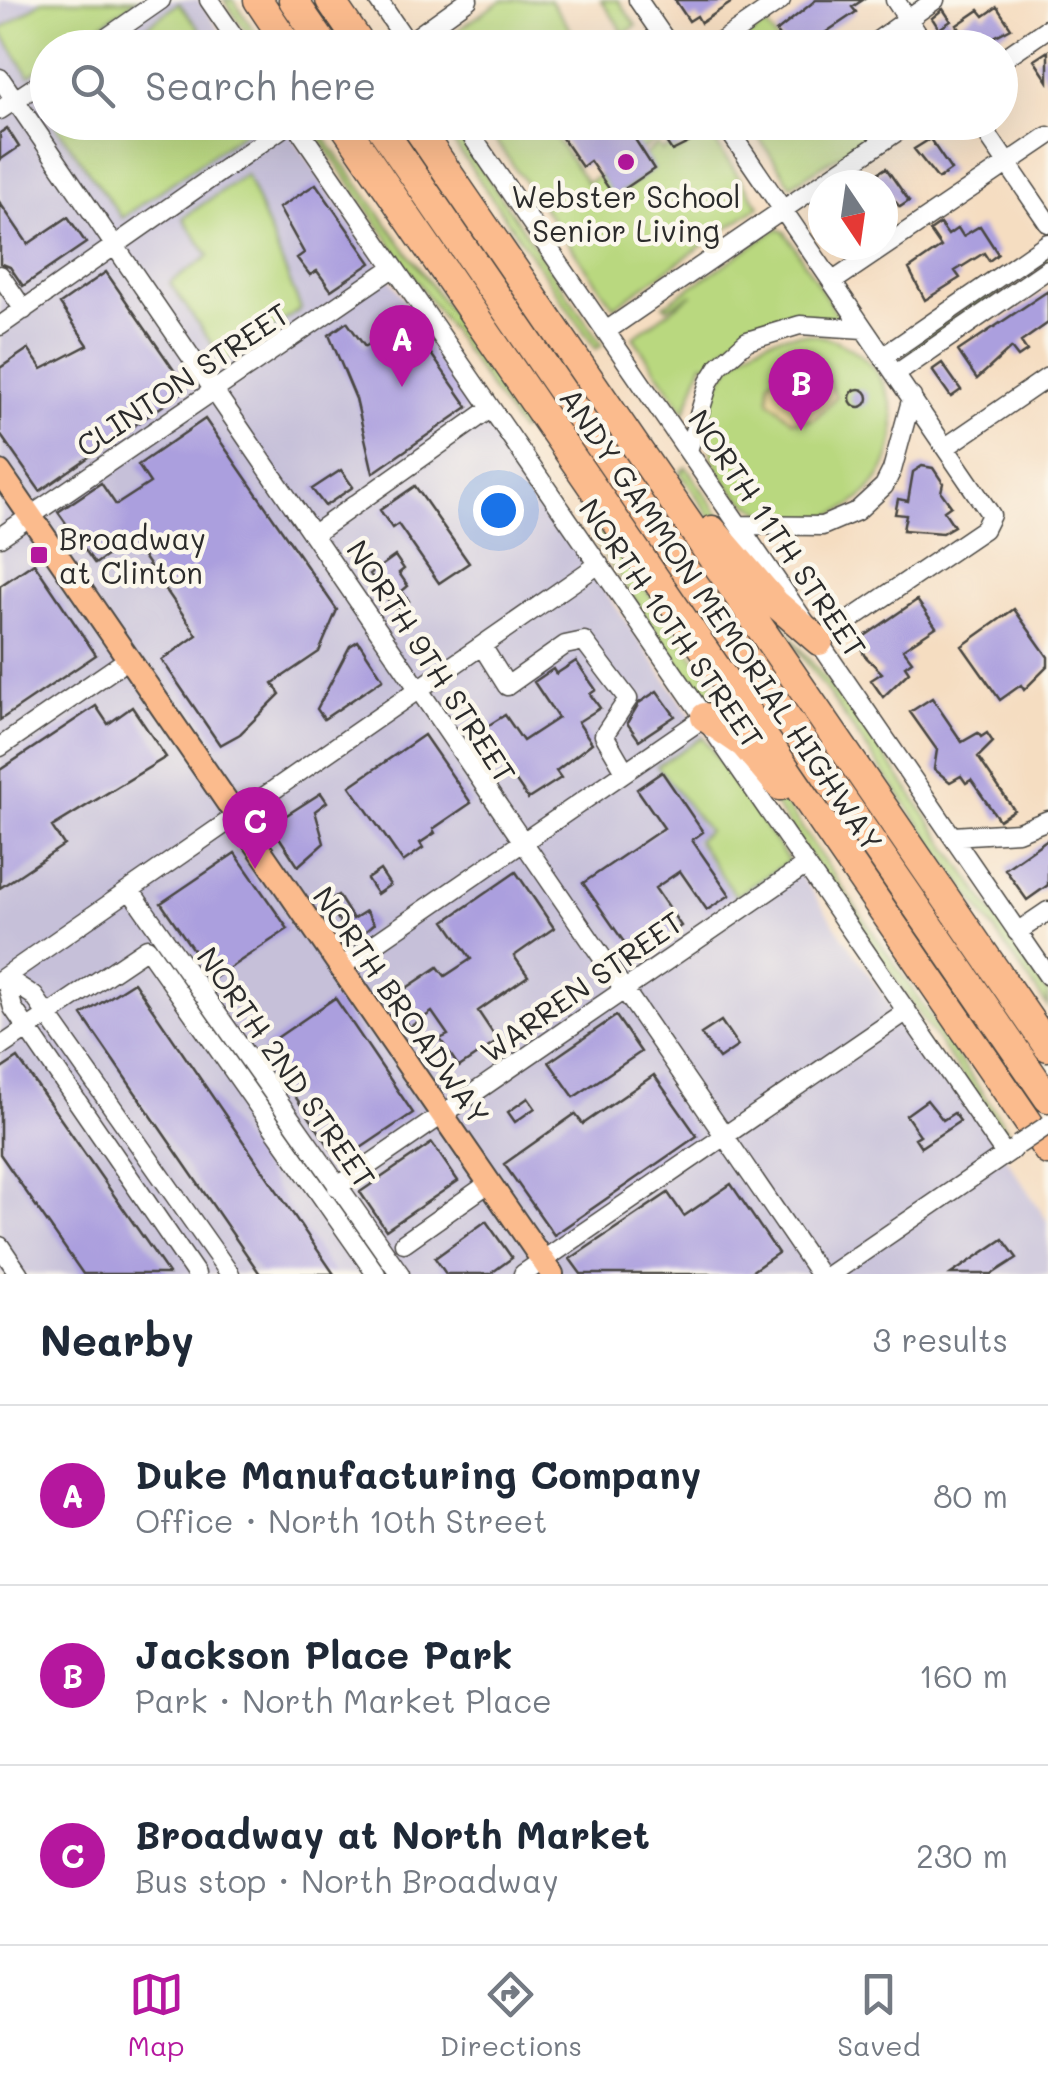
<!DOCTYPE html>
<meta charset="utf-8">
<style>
:root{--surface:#fff;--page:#f2f2f3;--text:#1f2937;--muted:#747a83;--line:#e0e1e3;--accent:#b5179e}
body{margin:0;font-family:Mali,sans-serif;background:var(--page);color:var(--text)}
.compass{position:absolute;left:808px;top:170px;width:90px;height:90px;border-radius:50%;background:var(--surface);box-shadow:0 10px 40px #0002;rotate:167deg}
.you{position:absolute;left:498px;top:510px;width:35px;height:35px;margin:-25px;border:8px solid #fff;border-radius:50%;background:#1a73e8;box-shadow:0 0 0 15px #1a73e833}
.badge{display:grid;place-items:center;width:65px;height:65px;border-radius:50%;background:var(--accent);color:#fff;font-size:32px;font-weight:700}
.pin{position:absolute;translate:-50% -82px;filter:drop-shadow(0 2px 5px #0008)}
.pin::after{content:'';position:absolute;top:52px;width:35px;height:30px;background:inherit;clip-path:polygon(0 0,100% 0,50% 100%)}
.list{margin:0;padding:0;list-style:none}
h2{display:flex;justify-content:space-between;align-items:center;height:130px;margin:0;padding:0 40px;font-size:42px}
h2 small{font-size:32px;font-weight:400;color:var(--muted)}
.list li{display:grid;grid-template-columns:65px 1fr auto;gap:30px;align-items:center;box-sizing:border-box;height:180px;padding:0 40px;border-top:2px solid var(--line)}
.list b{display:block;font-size:38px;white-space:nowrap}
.list p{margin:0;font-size:32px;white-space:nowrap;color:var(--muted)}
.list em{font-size:32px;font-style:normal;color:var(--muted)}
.icon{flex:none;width:55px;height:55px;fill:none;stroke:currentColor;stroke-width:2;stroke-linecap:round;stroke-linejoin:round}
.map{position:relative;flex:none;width:1048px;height:1274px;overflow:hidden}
.search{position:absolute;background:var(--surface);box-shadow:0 10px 40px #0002;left:30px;right:30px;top:30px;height:110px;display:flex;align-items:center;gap:25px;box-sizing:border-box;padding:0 35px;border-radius:55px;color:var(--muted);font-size:38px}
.sheet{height:670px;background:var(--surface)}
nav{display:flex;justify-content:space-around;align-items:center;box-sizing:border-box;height:140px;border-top:2px solid var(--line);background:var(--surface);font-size:28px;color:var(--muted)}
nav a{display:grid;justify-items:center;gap:5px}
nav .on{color:var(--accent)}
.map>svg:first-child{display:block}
.industrial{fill:#c6c0d9}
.green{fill:#b9d87f;stroke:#728255;stroke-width:2.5}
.sand{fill:#eeda9e;stroke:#8c8264;stroke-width:2.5}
.building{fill:#ab9fde}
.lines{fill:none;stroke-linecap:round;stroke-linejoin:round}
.minor-casing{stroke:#494642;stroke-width:21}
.major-casing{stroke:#494642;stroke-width:26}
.highway-casing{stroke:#494642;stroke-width:31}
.minor{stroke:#fff;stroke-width:18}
.major{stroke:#fbbb8d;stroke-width:22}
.highway{stroke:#fbbb8d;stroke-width:28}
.minor-bridge-casing{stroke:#494642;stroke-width:21;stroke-linecap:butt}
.minor-bridge{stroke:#fff;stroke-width:18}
.poi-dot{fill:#b5179e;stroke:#fbf7ec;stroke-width:4}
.labels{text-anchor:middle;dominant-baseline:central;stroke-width:9;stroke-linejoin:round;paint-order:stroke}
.poi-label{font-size:30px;fill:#2b2b2b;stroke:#fbf7ec}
.street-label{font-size:30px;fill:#2b2b2b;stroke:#fbf7ec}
</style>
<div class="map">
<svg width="1048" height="1274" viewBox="0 0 1048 1274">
<rect width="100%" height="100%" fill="#fbf7ec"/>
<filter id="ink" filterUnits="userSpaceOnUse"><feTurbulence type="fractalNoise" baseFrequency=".01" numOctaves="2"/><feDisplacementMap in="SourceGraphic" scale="20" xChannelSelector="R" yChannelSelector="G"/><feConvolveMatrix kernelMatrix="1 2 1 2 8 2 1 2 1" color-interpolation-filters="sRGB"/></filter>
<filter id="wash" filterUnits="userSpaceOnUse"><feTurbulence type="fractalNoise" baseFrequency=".0048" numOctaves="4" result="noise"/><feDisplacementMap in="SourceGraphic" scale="40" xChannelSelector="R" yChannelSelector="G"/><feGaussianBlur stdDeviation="2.25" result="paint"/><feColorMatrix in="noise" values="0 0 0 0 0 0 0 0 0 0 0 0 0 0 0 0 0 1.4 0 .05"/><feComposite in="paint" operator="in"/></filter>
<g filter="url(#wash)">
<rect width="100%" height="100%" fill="#f5ddc1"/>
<!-- industrial -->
<path class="industrial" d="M0 0H199L231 47 48 48V122L283 123 906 1028 967 1098 1048 1222V1274H0Z"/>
<!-- green -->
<path class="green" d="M44 0H137L69 47 48 48 47 63 29 76 0 30Z
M224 0H233L265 47H257Z
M502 0H550L582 46 433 47Z
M601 0H618L636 26 615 39 622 30Z
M179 3 213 47H118Z
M766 25 782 47H731Z
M54 123H53H257L122 218Z
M314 123 531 424 520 431 315 132Z
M440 123H450L602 345 596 349Z
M483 123H545L587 183 600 175 615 196 654 169 644 155 658 145 662 151 669 146 678 152 698 138 687 123H702L759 206 614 307Z
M624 123H642L654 142 641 150Z
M749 123H891L791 185Z
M246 174 301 309 224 362 170 283 209 256 183 218Z
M777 229 785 232 839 317C829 323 821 317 809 317 770 315 732 333 711 365L703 363 685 412 633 337 693 294 667 308 664 305Z
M1045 252 1048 259 908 355 905 351Z
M708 427a93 93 0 1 1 186 0a93 93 0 1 1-186 0Z
M686 467 767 583 715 523 680 472Z
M605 532 754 742 710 705 680 667 594 540Z
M779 623 868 731 1048 994V1007Z
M703 737 789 861 736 896 697 840 708 831 657 766Z
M748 766 776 790 1011 1135 1001 1132Z"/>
<!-- sand -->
<path class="sand" d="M808 352 815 354 836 397 814 419 793 421 769 400V381Z"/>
<g id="blocks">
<!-- building -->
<path class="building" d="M675 0H735L701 23 697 16 689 21Z
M816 0H863L852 7 856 12 816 39 821 48H787L776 32Z
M997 7 1011 28 973 48 957 25 979 10 984 16Z
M943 9 951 21 939 29 932 18Z
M1048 51V81L1034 60Z
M551 122H624L654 169 614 196 590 161 582 167Z
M653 122H687L698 138 672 151Z
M7 128 19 147 0 160V133Z
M930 139 951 170 938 179 914 149Z
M886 168 909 201 900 207 873 176Z
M316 184 371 263 331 290 317 271 310 275 297 258 304 253 279 208Z
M0 203 28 244 68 217 86 243 23 286 10 267 0 263Z
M940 224 948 235 958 228 963 236 980 226 998 254 989 261 984 253 955 271 960 278 925 300 909 269 941 247 930 231Z
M106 272 187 389 40 491 0 434V368L28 349 42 369 88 345 60 304Z
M1048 291V323L1021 342 1027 351 1018 357 1011 348 977 379 958 351Z
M406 318 468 407 373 473 356 399 329 335 347 322 365 347Z
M942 363 961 390 951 397 932 370Z
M850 398a9 9 0 1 1 18 0a9 9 0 1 1-18 0Z
M205 419 337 610 319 652 273 683 280 694 240 734 220 745 162 660 197 635 131 539 95 564 58 512 101 483 116 505 150 483 138 465Z
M922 466 933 468 943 483 941 492 951 506 944 511 954 526 942 533 903 530 906 515 895 514 898 499 908 501 913 472Z
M341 470 353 487 325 506 312 489Z
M415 486 469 563 439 583 398 524 392 528 380 510Z
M395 556 404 569 399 573 408 586 402 591 409 601 396 611 370 574Z
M34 563 96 655 0 720V586Z
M917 600 936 627 903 649 912 661 905 666 909 672 883 697 871 680 882 673 864 655 859 640Z
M1014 609 1048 657V666L1024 690 1021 685 1000 700 962 646Z
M358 641 383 679 324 719 317 709 350 646Z
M576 661 596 690 590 694 600 708 578 722 592 743 556 771 561 778 528 799 481 730 505 715 523 741 558 718 534 682 553 669 556 674Z
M657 691 675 716 639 740 627 723 639 703Z
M932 698 962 742 978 733 981 737 987 733 993 742 978 757 1014 810 999 820 971 780 966 783 961 776 950 782 934 769 937 750 910 712Z
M96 706 108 724 132 707 166 757 52 827 64 845 0 888V770Z
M424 735 471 803 433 829 435 833 420 843 423 848 403 862 350 786Z
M662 772 703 832 692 840 730 895 707 910 680 871 655 888 681 926 635 958 583 883 664 828 637 789Z
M321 793 327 802 315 811 324 843 298 866 271 825Z
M1048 839V885L1027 900 1005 869Z
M235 853 288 929 213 979 161 903Z
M380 870 390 885 377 894 367 879Z
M516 872 554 928 514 956 528 976 478 1011 498 1041 459 1067 440 1039 448 1035 432 1012 410 1027 390 999 438 967 445 976 471 959 445 921Z
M338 895 353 919 366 911 374 924 353 942 327 902Z
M134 982 334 1274H260L82 1015Z
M335 998 413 1113 340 1162 262 1048Z
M616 1016 641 1052 574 1097 549 1062Z
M721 1021 738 1046 719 1059 701 1034Z
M18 1058 169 1274H83L0 1154V1070Z
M654 1075 697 1136 554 1235 504 1164 575 1114 583 1124Z
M528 1098 535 1108 515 1122 508 1112Z
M927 1100 943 1120 954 1113 960 1121 921 1147 915 1138 920 1135 906 1115Z
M432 1143 458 1181 386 1230 360 1192Z
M731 1184 778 1253 748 1274H581L570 1259 668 1193 684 1216Z
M486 1221 512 1258 490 1274H446L435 1258Z
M1003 1239 1017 1258 992 1274H951Z"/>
</g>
</g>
<g filter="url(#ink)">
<use href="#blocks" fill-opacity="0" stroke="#494642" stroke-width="2.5"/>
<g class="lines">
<!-- minor casing -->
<g class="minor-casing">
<path id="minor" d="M209 0 242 48
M378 0 411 48
M638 0 671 48
M895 0 927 48
M92 48 161 0
M401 48 468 0
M712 48 781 0
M867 48 935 0
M1000 61 1048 28
M0 78 819 1274
M0 110 48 78
M294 122 1005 1154
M462 122 1048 976
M723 122 991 515 984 529 819 641
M979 122 1048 223
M0 275 24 310
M832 282 1048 136
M0 326 291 122
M606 331 911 122
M884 356 1048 243
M896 374 1048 269
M946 447 1048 377
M688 451 709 382 719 366 747 341 800 325 864 329
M740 525 822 526 857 511 884 486 892 470 912 397
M315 533 490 409
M0 537 394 267
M482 646 507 686 565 645 584 641 628 699 604 735 625 771
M0 747 128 659
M953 836 1018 832 1048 820
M130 890 400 1274
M1017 932 1048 911
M340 968 705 717
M5 977 34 996 230 1274
M5 977 13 1008 196 1274
M0 980 599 564
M0 1047 147 948 376 1274
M337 1187 806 865
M404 1243 489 1183
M0 1246 19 1274
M523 1274 907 1011
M831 1274 1012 1150"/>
</g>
<!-- major casing -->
<g class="major-casing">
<path id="major" d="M0 472 552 1274"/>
</g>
<!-- highway casing -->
<g class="highway-casing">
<path id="highway" d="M258 0 290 48
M293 0 326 48
M330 0 363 48
M342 122 1048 1151
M377 122 1048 1098
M413 122 1048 1047
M712 530 775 603 819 641
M705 717 744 744 780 786"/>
</g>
<!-- minor -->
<use href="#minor" class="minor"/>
<!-- major -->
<use href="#major" class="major"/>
<!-- highway -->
<use href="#highway" class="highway"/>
<!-- minor-bridge casing -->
<g class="minor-bridge-casing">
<path id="minor-bridge" d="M1018 1145 1048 1125"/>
</g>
<!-- minor-bridge -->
<use href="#minor-bridge" class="minor-bridge"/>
</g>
</g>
<!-- markers -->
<g class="poi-dot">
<circle cx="626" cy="162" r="10"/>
<rect x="29" y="545" width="20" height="20" rx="5"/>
</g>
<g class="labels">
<!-- poi labels -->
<g class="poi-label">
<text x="626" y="196">Webster School<tspan x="626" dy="34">Senior Living</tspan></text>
<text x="59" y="538" text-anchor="start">Broadway<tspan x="59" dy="34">at Clinton</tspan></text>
</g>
<!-- street labels -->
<g class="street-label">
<text transform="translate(182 379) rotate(-34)">CLINTON STREET</text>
<text transform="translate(778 533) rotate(56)">NORTH 11TH STREET</text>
<text transform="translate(722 619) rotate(56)">ANDY GAMMON MEMORIAL HIGHWAY</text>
<text transform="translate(672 623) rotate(55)">NORTH 10TH STREET</text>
<text transform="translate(432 661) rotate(57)">NORTH 9TH STREET</text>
<text transform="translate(581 986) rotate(-35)">WARREN STREET</text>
<text transform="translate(402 1005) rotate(55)">NORTH BROADWAY</text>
<text transform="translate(287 1067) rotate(55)">NORTH 2ND STREET</text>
</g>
</g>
</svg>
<svg class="compass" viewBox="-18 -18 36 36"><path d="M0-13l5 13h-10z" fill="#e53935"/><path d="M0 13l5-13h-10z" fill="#747a83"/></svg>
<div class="you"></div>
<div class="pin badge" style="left:402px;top:387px">A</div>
<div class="pin badge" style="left:801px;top:431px">B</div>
<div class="pin badge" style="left:255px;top:869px">C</div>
<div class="search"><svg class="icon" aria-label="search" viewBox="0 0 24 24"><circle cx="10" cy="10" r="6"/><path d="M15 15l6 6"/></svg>Search here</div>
</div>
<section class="sheet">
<h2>Nearby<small>3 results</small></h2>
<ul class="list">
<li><span class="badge">A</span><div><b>Duke Manufacturing Company</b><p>Office · North 10th Street</p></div><em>80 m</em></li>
<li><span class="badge">B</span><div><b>Jackson Place Park</b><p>Park · North Market Place</p></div><em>160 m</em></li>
<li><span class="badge">C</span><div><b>Broadway at North Market</b><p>Bus stop · North Broadway</p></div><em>230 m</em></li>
</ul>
</section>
<nav>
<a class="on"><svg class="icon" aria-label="map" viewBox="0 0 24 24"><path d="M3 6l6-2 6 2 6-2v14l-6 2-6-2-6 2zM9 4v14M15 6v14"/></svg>Map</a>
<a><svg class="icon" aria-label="directions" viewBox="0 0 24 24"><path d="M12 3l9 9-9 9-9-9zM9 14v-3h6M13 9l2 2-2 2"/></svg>Directions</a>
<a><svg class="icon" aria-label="saved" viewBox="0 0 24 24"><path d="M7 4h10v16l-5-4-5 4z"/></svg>Saved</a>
</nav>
